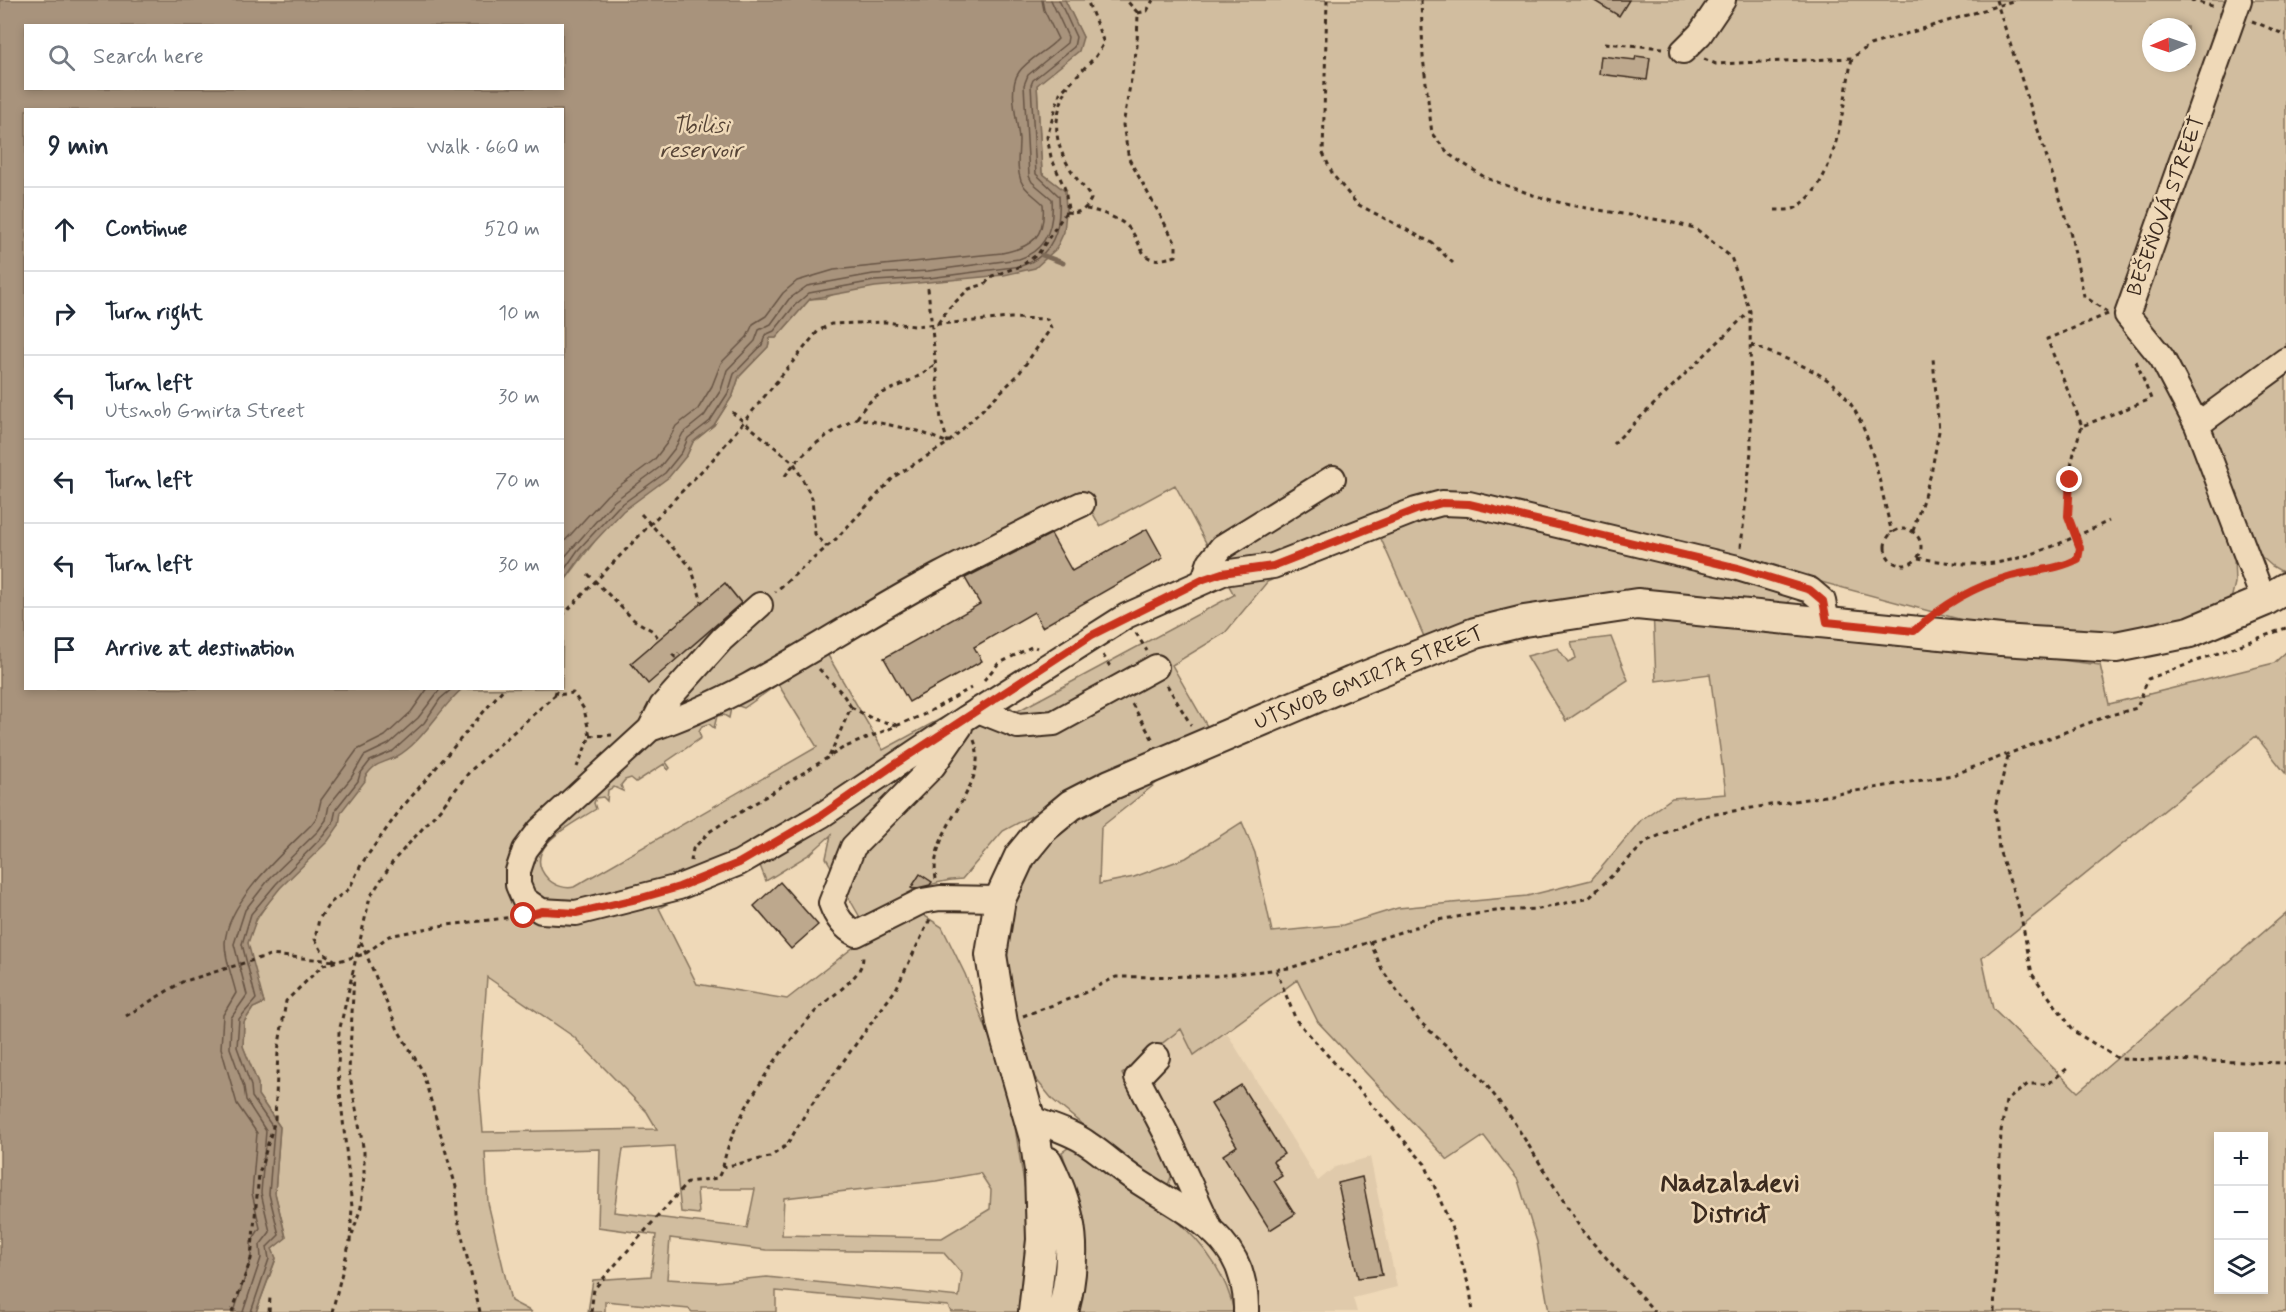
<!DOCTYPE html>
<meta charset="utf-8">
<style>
:root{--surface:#fff;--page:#f2f2f3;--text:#1f2937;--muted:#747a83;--line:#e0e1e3}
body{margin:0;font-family:Mynerve,sans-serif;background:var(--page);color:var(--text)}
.controls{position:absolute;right:18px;bottom:18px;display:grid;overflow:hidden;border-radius:0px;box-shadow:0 3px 9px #0003}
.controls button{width:54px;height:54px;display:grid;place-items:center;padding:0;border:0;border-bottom:2px solid var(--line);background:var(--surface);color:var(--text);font:30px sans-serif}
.compass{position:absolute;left:2142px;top:18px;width:54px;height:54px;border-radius:50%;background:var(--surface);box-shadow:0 3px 9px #0003;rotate:268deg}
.stop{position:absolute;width:18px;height:18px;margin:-14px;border:4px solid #c8321e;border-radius:50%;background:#fff}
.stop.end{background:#c8321e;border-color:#fff;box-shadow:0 2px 6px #0008}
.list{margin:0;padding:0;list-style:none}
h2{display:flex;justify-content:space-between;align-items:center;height:78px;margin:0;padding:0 24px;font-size:26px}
h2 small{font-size:20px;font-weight:400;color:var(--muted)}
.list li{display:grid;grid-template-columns:39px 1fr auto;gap:18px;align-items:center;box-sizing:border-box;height:84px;padding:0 24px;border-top:2px solid var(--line)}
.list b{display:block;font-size:22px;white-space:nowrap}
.list p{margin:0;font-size:20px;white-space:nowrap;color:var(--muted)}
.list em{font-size:20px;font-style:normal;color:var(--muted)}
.icon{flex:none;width:33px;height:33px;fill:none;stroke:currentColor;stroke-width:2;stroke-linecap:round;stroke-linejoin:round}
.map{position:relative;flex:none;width:2286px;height:1312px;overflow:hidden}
.search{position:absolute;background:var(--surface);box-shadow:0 3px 9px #0003;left:24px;top:24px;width:540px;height:66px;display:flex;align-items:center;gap:15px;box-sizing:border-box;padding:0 21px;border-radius:0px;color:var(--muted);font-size:22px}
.panel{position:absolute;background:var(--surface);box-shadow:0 3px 9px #0003;left:24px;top:108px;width:540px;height:582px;border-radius:0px}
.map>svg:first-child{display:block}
.built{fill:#e0caab}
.green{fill:#d1bd9f;stroke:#86745e;stroke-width:1.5;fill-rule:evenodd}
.water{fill:#a8937c;stroke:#7c6956;stroke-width:1.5;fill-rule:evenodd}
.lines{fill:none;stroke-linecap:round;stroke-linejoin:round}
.shore{stroke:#675444;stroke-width:1.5}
.stream{stroke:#7c6956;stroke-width:5}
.building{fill:#bda88d;stroke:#3b2a1e;stroke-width:1.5}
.minor-casing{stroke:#3b2a1e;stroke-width:28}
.major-casing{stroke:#3b2a1e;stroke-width:34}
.path{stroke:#3b2a1e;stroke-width:3;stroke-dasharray:4.5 4.5;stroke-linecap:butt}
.minor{stroke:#efd9b8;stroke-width:24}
.major{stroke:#efd9b8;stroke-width:30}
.route{stroke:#c8321e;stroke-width:8}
.labels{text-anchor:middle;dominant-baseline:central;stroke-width:5;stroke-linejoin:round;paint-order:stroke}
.street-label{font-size:21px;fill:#3b2a1e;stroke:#efd9b8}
.water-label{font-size:22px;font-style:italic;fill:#564436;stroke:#efd9b8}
.district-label{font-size:27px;font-weight:bold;fill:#3b2a1e;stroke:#efd9b8}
</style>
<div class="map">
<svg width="2286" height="1312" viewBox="0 0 2286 1312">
<rect width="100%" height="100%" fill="#efd9b8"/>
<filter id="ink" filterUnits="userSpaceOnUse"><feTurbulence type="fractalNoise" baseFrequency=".0167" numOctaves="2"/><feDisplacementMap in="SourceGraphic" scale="12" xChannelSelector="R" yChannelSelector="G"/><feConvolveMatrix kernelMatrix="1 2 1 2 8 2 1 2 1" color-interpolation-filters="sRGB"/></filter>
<g filter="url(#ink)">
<!-- built -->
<path class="built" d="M1181 1029 1194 1054 1227 1033 1318 1181 1335 1167 1370 1157 1397 1287 1353 1298 1357 1312H1234L1159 1205 1173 1172 1121 1074Z"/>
<!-- green -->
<path class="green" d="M1065 0H2286V574L2272 566 2255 551 2234 557 2235 583 2229 608 2136 633H2056L1981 625 1743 561 1786 586 1793 596 1786 606 1616 595 1426 641 1378 532 1267 582 1225 633 1172 665 1208 728 1119 769 1003 831 962 879C920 881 897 902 865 926L826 858 831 835 810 854 766 881 757 858 659 908 697 984 787 999 868 936 922 914 942 927 965 974 993 1046 1014 1121 1026 1196 1027 1272 1022 1312H951L948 1306 776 1291V1312H692L689 1309 605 1301V1312H588L593 1280 651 1276 656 1235 598 1227 600 1149 485 1152 488 1203 511 1301 532 1312H256L276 1259 272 1249 286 1237 275 1193 280 1127 258 1095V1084L243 1047 244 1022 253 1008 264 1003C258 985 248 964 248 945 249 911 315 851 339 825L340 812 374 764 396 757 428 727 445 703 462 689 562 688 563 583 594 542 588 536 687 455 693 442 714 425 733 395 739 377 768 347 770 338H776L810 299 825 298 1064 191 1042 173 1037 85 1083 37ZM2151 27H2187V63H2151ZM1175 485 1234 595 1016 712 992 691 883 750 819 640 1084 498 1100 526ZM725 583 742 604 648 683 631 663ZM778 684 817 747 574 887C566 889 555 886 548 879 518 848 575 823 596 809L594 803 596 798 603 797 607 801 608 790 614 787 623 791 621 785 625 780 631 778 636 782 664 764 668 770 670 768 666 762 701 738 699 732 702 726 709 724 714 728 717 716 724 715 729 718 731 708 736 705 744 708ZM487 977 574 1037 647 1112 657 1129 483 1132 479 1085ZM674 1146 681 1212 699 1214 697 1189H755L747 1228 614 1212 623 1149ZM980 1173 991 1190 990 1209 942 1238 782 1235 784 1198 936 1181ZM670 1238 766 1250 943 1252 962 1274 959 1297 767 1277 715 1282 667 1279Z
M1653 609 2100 665 2109 704 2274 663 2286 652V774L2256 736 1982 958 1993 1009 2078 1092 2286 913V1312H1549L1537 1242 1518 1180 1484 1136 1448 1160 1318 1022 1297 980 1194 1055 1181 1029 1122 1074 1173 1172 1168 1185 1133 1167 1053 1100 1035 1078 1007 1001 1008 917 1034 857 1088 810 1173 770 1101 827 1099 884 1134 877 1186 858 1242 822 1255 853 1272 932 1343 925 1398 908 1527 896 1591 880 1641 820 1672 798 1726 794 1710 674 1656 681ZM2218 1136H2264V1290H2218Z
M1611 637 1628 680 1566 721 1527 656 1558 648 1568 662 1576 658 1571 642Z
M1071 1146C1133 1188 1219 1232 1234 1312H1078L1082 1214 1062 1152Z"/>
<!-- water -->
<path class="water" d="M0 0H1065L1083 37 1079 51 1037 85 1042 173 1065 191 1066 212 1064 232 1056 249 1035 268 1004 275 875 287 810 299 776 338H770L768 347 739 377 733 395 714 425 693 442 687 455 669 477 623 511 583 554 563 583 562 110H26V688L462 689C439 709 423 742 396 757 380 765 377 761 365 777V781L341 812 339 825 328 841 280 888 257 917 248 943 264 1003 253 1008 244 1022 243 1046 258 1084V1095L280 1127 275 1193 286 1238 272 1249 276 1258 256 1312H0ZM26 26H562V88H26Z"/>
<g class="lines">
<!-- shore -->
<path class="shore" d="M562 544 607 495 654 460 667 443 676 426 698 409 712 386 721 363 747 337 753 324 766 316 783 293 797 281 834 270 1002 253C1032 247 1046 237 1043 204 1036 196 1025 191 1021 181 1016 167 1019 154 1019 140 1018 121 1007 89 1019 72 1028 59 1047 51 1058 39L1044 10 1042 0
M562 560 613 502 660 467 675 448 683 433 704 416 721 390 727 370 755 341 759 330 771 324 789 299 807 286 873 274 928 271 1019 259C1047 250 1054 226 1052 199L1032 182 1029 176 1024 85 1028 75 1067 43 1068 37 1051 0
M562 573 578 550 618 507 665 473 682 452 688 438 710 421 728 393 734 374 762 345 765 335 774 331 795 305 809 293 874 281 929 278 1021 266C1054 256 1061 228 1059 196L1036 174 1031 85 1033 80 1074 47 1076 37 1059 0
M234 1312 251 1258V1242L260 1228 252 1193 257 1133 237 1104 221 1048 223 1015 236 993C232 976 225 960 225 943 227 901 283 853 311 825L317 817 321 800 357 750 385 736 411 712 428 688
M243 1312 261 1258 260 1245 270 1232 261 1193 266 1131 246 1100 244 1087 230 1048 231 1018 247 995 234 944 245 910 270 878 318 831 326 820 329 805 351 778 364 756 389 744 418 718 441 688
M251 1312 269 1259 267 1247 279 1235 269 1194 274 1129 252 1097 251 1086 237 1047 239 1019 256 999 242 944 251 914 276 884 323 836 333 823 336 809 358 781 360 774 370 761 393 751 424 723 440 699 453 688"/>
<!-- stream -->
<path class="stream" d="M1042 255 1063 263"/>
</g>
<!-- building -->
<path class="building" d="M1593 0H1629L1619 16Z
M1601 56 1635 60 1636 56 1650 58 1647 80 1599 74Z
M1147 529 1163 558 1042 627 1034 612 974 647 982 661 909 702 884 658 980 604 965 578 1051 534 1072 571Z
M725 583 741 603 648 684 631 663Z
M920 874 932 882 930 885 913 889 911 888Z
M780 882 818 925 791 949 754 906Z
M1241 1085 1284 1154 1273 1161 1282 1176 1274 1181 1295 1214 1270 1230 1223 1155 1237 1146 1211 1104Z
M1362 1177 1382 1275 1358 1278 1338 1183Z"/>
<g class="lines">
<!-- minor casing -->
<g class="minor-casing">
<path id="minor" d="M2239 0 2127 315 2162 358 2197 425 2264 601
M1683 51 1700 34 1723 0
M2197 425 2286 360
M1204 579 1210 562 1222 547 1333 478
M760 605 722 639 662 706 650 729 540 830 525 850 518 871V885L524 899 541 911 576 913 679 887 739 863 822 815 966 718 1126 616 1223 573 1273 566 1416 510 1442 503 1469 504 1738 568 1810 590 1823 601 1827 622
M978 710 1018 726 1054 723 1156 667
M960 727 933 766 853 847 831 903C836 917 843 927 856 934L922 901 940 898 1000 899
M650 729C754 694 843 626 940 575 987 551 1034 526 1082 504
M1157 1057 1137 1078 1170 1141 1209 1226
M1030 1118C1048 1126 1072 1132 1088 1144 1105 1155 1119 1169 1136 1180 1189 1215 1248 1236 1246 1312"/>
</g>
<!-- major casing -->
<g class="major-casing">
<path id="major" d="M1047 1162C1074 1215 1077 1255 1063 1312
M1034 1312 1042 1240 1040 1170 1035 1138 1002 1023 991 955 1000 899 1020 856 1043 828 1071 805 1110 785 1352 682 1475 633 1524 621 1637 604 2001 640 2116 647 2190 632 2264 601 2286 588"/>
</g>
<!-- path -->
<path class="path" d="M1327 0 1323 153 1333 175 1357 204 1432 243 1453 263
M1421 0 1423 57 1432 134 1450 155 1486 178 1533 195 1569 205 1665 221 1695 228 1731 257 1750 311 1751 451 1741 547
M1996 0 2069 226 2084 296 2107 312
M2191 0 2215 7
M1138 13 1147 11 1153 0
M2252 21 2286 35
M1605 43 1663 48
M1704 59 1716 64 1852 58 1870 45 2016 0
M1086 209C1097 210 1121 219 1128 227 1146 246 1136 268 1176 256V244L1129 159 1123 125 1137 46 1138 13 1126 0
M1775 210C1781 210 1792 211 1797 207 1838 182 1843 102 1852 58
M1066 212C1079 214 1085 211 1091 199 1088 191 1080 184 1075 176 1053 144 1051 122 1068 86
M928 288 941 420 948 443
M2108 314 2047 339 2082 426 2151 399 2136 361
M938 323 948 309 969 289 985 284 992 276 1021 266 1038 254 1068 209 1065 189 1051 157 1047 137 1060 93 1096 56 1104 43 1087 0
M1751 345C1777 356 1812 366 1834 385 1871 415 1880 489 1892 533
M732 412 794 463 812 498 815 534 827 547
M857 418C873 391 888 393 911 380 920 376 928 369 936 364
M1613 444 1750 311
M785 476C803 449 830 433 857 418L918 431 948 443
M641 514 691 567 702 602
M1885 547a18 18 0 1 1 36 0a18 18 0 1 1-36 0Z
M1913 531 1931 474 1939 431 1933 358
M1918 558C1944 562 1974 567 2001 562 2039 555 2074 537 2109 521
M588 574 634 620 653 631 659 639
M1940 610C1965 593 1995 580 2025 573 2044 568 2060 568 2078 559 2081 541 2069 531 2068 514 2066 485 2072 454 2082 426
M562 616 715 457 818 331 831 324 886 322 914 326 1011 318 1047 319 1051 328 1018 375 948 443 895 476 836 539 775 592
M1136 633 1147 651
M672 654 675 657 679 653
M1103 655 1111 668
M819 669 842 693 851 707 829 757
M984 680 998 664 1033 646 1037 648
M1167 685 1191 725
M555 695 557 688
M1132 704 1153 740
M851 707 873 719 897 725
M590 736 612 735
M2008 756 1995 807 1999 850 2020 911 2032 974 2075 1032 2119 1059 2286 1063
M691 861 693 849 709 832 843 748 925 714 971 688
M936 879C927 827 992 787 974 740
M1370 941 1382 970 1420 1022 1479 1075 1512 1119 1583 1232 1655 1312
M361 942 398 1030 422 1070 456 1187 457 1215 480 1312
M336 961 323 953 315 939 319 919 330 903 349 889 362 863 400 810 504 688
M1276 970 1296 1020 1425 1164 1451 1226 1470 1290 1473 1312
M126 1016 182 982 270 955 335 961
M1023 1016 1080 995 1116 977 1214 976 1290 968 1437 920 1496 911 1539 909 1589 898 1647 841 1703 816 1953 775 2107 716 2137 708 2148 679 2286 628
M723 1167C730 1120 785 1041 819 1008 832 995 869 973 862 953
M352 1235 361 1207 364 1177V1152L349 1071 354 975
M350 1242 352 1207 338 1072 339 1032 370 897 394 860 442 807 470 771 555 695 573 693 584 709 590 736 577 767
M232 1312 251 1259 259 1174 275 1120 278 1051 286 1001 323 965 365 954 389 936 439 926 514 917
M269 1312 270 1297
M332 1312 350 1241
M591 1312 594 1289 688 1182 718 1178 723 1167 770 1157 787 1145 807 1111 896 989 930 919
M1994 1312 2001 1131 2006 1101 2028 1084H2048L2069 1067"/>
<!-- minor -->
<use href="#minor" class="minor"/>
<!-- major -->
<use href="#major" class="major"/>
</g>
</g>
<g class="lines" filter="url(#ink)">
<!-- route -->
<path class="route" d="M524 916 542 911 576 913 641 898 679 887 739 863 822 815 894 765 1092 635 1204 579 1222 573 1273 566 1416 510 1442 503 1469 504 1738 568 1810 590 1823 601 1827 622 1914 631C1941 606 1975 586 2011 576 2034 570 2057 570 2078 559L2080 548 2068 516 2070 480"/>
</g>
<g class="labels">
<!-- street labels -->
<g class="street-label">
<text transform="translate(2166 206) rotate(-70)">BEŠEŇOVÁ STREET</text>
<text transform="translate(1369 678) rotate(-22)">UTSNOB GMIRTA STREET</text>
</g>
<!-- water labels -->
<g class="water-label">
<text x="701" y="126">Tbilisi<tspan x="701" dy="25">reservoir</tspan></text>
</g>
<!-- district labels -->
<g class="district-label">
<text x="1730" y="1183">Nadzaladevi<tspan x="1730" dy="31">District</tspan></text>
</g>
</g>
</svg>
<div class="controls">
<button>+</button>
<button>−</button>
<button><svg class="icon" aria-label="layers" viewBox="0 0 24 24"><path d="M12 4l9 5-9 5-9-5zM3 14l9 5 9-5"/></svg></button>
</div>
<svg class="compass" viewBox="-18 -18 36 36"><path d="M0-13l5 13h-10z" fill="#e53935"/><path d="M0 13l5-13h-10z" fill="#747a83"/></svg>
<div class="stop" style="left:524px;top:916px"></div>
<div class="stop end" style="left:2070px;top:480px"></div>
<div class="search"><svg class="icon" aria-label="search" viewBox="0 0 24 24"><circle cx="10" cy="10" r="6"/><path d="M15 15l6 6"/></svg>Search here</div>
<section class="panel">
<h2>9 min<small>Walk · 660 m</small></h2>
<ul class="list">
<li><svg class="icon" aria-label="ahead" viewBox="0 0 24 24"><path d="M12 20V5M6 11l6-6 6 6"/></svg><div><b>Continue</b></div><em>520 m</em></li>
<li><svg class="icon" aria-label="right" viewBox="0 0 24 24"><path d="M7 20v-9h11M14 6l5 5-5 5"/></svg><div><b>Turn right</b></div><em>10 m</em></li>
<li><svg class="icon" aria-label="left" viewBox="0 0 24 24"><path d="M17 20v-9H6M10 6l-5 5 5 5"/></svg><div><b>Turn left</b><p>Utsnob Gmirta Street</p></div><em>30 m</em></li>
<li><svg class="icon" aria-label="left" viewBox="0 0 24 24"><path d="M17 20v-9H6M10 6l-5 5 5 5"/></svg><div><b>Turn left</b></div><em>70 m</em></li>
<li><svg class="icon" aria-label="left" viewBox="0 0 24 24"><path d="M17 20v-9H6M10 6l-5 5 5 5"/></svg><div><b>Turn left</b></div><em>30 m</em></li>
<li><svg class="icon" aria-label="arrive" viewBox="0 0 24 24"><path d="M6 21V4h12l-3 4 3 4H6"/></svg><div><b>Arrive at destination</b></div></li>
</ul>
</section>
</div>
